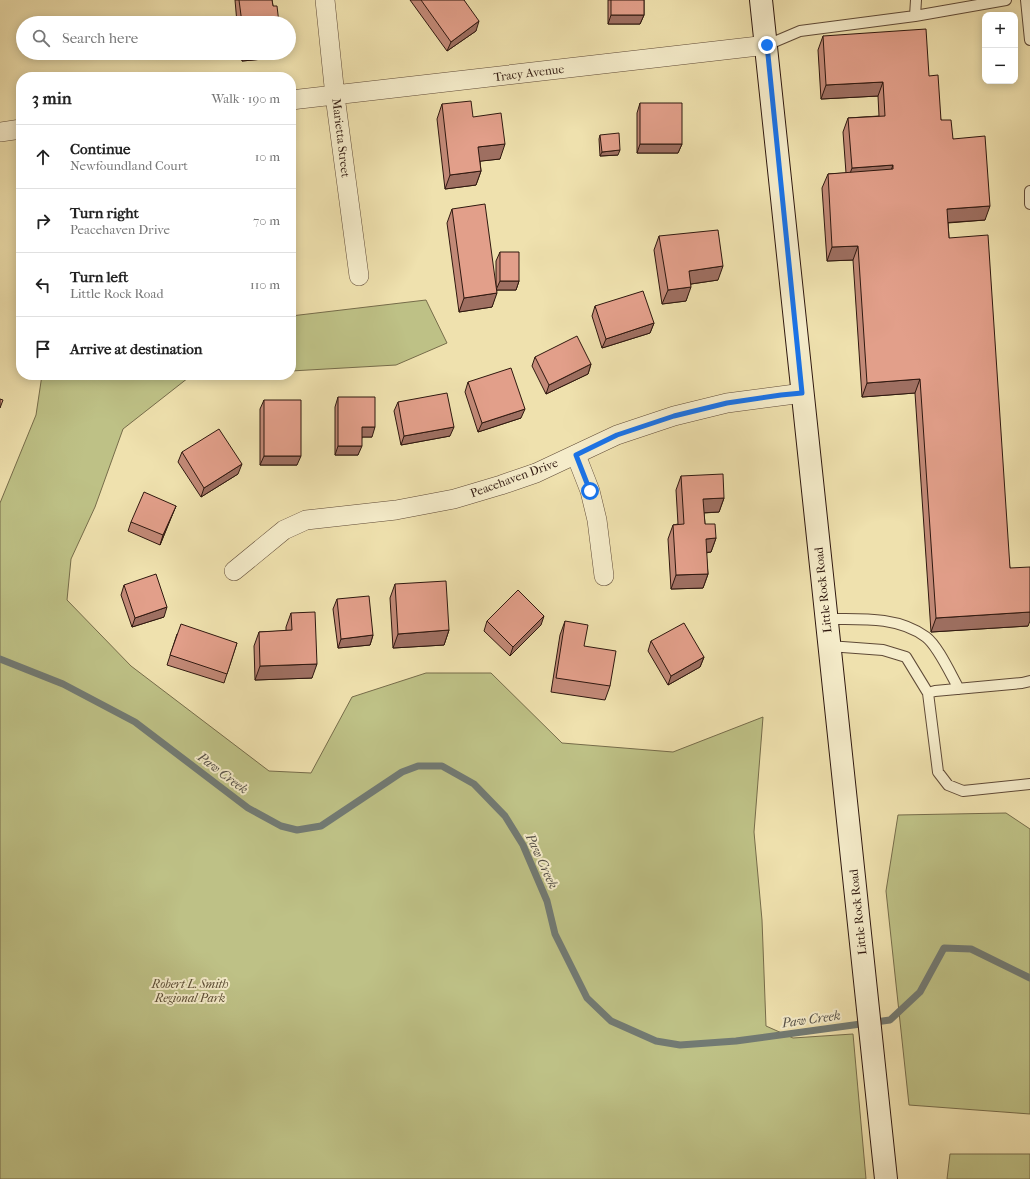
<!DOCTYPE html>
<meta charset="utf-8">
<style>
:root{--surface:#fff;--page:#f6f6f6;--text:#222;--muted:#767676;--line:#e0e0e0}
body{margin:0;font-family:"IM FELL French Canon",serif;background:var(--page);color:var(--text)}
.controls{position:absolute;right:12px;top:12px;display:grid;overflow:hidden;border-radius:8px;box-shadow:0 2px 10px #0003}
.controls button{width:36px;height:36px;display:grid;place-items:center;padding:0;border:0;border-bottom:1px solid var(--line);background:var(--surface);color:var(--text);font:20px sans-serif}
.stop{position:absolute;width:12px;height:12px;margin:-9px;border:3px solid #1a73e8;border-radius:50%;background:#fff}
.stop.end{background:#1a73e8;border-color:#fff;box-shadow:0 1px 4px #0008}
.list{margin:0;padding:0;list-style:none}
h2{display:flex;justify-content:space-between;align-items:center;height:52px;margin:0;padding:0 16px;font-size:17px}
h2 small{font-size:13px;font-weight:400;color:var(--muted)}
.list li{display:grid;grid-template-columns:26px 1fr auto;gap:12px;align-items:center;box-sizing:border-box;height:64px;padding:0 16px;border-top:1px solid var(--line)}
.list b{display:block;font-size:15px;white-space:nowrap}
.list p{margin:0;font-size:13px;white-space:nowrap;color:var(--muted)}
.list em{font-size:13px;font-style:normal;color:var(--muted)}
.icon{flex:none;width:22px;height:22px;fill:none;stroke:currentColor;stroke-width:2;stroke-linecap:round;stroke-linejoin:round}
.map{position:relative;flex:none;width:1030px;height:1179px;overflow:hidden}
.search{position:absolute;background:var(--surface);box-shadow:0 2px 10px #0003;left:16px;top:16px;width:280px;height:44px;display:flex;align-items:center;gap:10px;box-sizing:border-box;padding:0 14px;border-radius:22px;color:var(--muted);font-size:15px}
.panel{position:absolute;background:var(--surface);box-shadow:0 2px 10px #0003;left:16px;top:72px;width:280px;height:308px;border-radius:16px}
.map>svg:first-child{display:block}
.green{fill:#bec186;stroke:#766c4a}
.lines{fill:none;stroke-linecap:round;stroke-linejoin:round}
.stream{stroke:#727a73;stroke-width:7}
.service-casing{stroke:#5f4a37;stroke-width:12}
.minor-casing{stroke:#5f4a37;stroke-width:20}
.secondary-casing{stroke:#2f180f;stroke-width:24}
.service{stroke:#f5ecca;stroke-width:10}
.minor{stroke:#f5ecca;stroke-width:19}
.secondary{stroke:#f5ecca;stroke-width:22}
.wall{fill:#c28977;stroke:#2f180f}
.shaded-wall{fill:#9e6f61;stroke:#2f180f}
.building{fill:#e29f8a;stroke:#2f180f}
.route{stroke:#1a73e8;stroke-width:5}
.labels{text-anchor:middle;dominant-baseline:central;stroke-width:4;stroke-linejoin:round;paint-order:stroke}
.street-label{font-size:12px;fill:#2f180f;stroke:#f5ecca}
.park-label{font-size:12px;font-style:italic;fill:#5a4b33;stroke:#f5ecca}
.water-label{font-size:13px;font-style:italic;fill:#565149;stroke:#f5ecca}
</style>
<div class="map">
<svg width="1030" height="1179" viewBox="0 0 1030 1179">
<rect width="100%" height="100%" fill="#efe1ae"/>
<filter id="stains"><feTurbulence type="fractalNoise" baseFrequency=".005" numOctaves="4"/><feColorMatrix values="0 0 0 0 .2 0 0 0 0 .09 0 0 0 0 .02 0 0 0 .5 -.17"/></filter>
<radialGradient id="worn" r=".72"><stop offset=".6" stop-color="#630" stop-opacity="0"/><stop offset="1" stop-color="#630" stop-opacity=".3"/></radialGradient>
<!-- green -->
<path class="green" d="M426 300 447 343 396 365 291 371V316Z
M42 375H230L188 378 123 429 95 507 71 559 67 600 131 666 269 771 311 773 352 697 426 673H491L562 743 673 752 763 717 754 832 762 920 766 1026 793 1038 853 1034 866 1179H0V503L36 415Z
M1006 813 1030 829V1114L909 1105 886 891 898 815Z
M950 1154H1030V1179H947Z"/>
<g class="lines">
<!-- stream -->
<path class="stream" d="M0 659 63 684 135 722 248 808 281 826 297 830 321 826 402 772 418 766H442L474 784 505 816 523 845 547 901 555 934 587 998 611 1021 656 1041 680 1045 736 1041 890 1020 920 992 944 948 971 949 1030 978"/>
<!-- service casing -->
<g class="service-casing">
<path id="service" d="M1026 0 1030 40
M915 16 916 0
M767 45 800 31 915 16 1006 0
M1030 191V204
M827 619C860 619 898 616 926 637 938 646 951 675 959 689
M829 646 883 650 906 657 928 693 938 772 948 785 963 791 1030 784
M928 693 935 691 1022 683 1030 681"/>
</g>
<!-- minor casing -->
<g class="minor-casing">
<path id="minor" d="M325 0 335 96 359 276
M291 100 767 45
M0 132 21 129
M576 455 590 491 597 520 604 576
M234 571 284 530 306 520 396 510 454 499 501 485 536 473 617 435 674 416 727 403 803 393"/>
</g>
<!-- secondary casing -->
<g class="secondary-casing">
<path id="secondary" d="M761 0 886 1179"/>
</g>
<!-- service -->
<use href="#service" class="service"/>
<!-- minor -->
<use href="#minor" class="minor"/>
<!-- secondary -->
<use href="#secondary" class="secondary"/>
</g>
<!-- wall -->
<path class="wall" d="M235 0H272L273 6 279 23H237Z
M410 0H464L476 31 447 51Z
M608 0H644V15L640 24H608Z
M823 36 929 76 941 120 953 139 985 220 948 223 949 238 1010 568 1028 626 931 632 915 393 862 397 853 260 827 261 822 188 828 174 846 173 843 132 848 118 879 116 878 96 821 99 818 50Z
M241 53H276L274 58 242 61Z
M640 103 682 144 678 153H637V113Z
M442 104 473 117 500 159 480 161 481 171 476 185 445 189 437 119Z
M600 135 618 155 600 156 599 139Z
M452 209 496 287V261L500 252 519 281 516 290H497L492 307 459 312 447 223Z
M659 236 718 280 691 284 686 301 662 304 654 250Z
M595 306 654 323 650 333 602 348 592 316Z
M535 357 591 364 588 374 546 394 532 366Z
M468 382 521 418 478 432 465 392Z
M338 397 372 437H362L358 455H335V407Z
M264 400 297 465H260V409Z
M398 402 450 436 401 445 394 411Z
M182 452 238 474 201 497 178 462Z
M681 476 724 498 719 512 704 513 705 524 716 538 711 552 706 553 708 574 703 588 671 589 668 539 673 525 678 524 676 490Z
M176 506 160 545 128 531 131 522Z
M395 584 449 630 444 645 393 648 390 598Z
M124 585 164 617 132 627 121 595Z
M337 599 373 635 370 645 338 648 333 609Z
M291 613 312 678 255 680 254 646 259 632 286 631V627Z
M487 621 541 625 510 656 484 631Z
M565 621 584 646 610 686 605 700 551 692 560 635Z
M177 634 237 643 224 683 167 665Z
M651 641 704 657 700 667 668 685 648 651Z"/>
<!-- shaded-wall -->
<path class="shaded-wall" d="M611 15H644L640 24H608Z
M479 21 476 31 447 51 451 42Z
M244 53H276L274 58 242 61Z
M883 82 878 96 821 99 826 85Z
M505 144 500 159 473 162 478 147Z
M640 144H682L678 153H637Z
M620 150 618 155 600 156 602 152Z
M893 165 888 179 847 182 852 168Z
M481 171 476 185 445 189 450 175Z
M990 206 985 220 941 223 947 209Z
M858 246 853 260 827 261 832 247Z
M723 266 718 280 684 285 689 271Z
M500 281H519L516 290H496Z
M691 287 686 301 662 304 668 290Z
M497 293 492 307 459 312 464 298Z
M654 323 650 333 602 348 606 339Z
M591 364 588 374 546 394 549 385Z
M920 379 915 393 862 397 867 383Z
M525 409 521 418 478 432 482 423Z
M362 427H375L372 437H358Z
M454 427 450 436 401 445 404 436Z
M338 446H362L358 455H335Z
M264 456H301L297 465H260Z
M242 464 238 474 201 497 204 488Z
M724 498 719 512 698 513 703 499Z
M176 506 172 515 160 545 163 535Z
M716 538 711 552 700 553 706 539Z
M708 574 703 588 671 589 676 575Z
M167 607 164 617 132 627 135 618Z
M1030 612V621L1028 626 931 632 936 618Z
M544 616 541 625 510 656 513 647Z
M449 630 444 645 393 648 398 634Z
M373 635 370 645 338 648 341 639Z
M704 657 700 667 668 685 671 676Z
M317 664 312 678 255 680 260 666Z"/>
<!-- building -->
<path class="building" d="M239 0H272L273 6H277L279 23H242Z
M421 0H464L479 21 451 42Z
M611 0H644V15H611Z
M926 29 929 76 938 75 941 120H951L953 139 985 136 990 206 947 209 949 238 988 235 1010 568 1030 567V612L936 618 920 379 867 383 858 246 832 247 828 174 893 169V165L852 168 848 118 885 116 883 82 826 85 823 36Z
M471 101 473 117 501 113 505 144 478 147 481 171 450 175 442 104Z
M640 103H682V144H640Z
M619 133 620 150 602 152 600 135Z
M485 204 497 293 464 298 452 209Z
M718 230 723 266 689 271 691 287 668 290 659 236Z
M500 252H519V281H500Z
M643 291 654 323 606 339 595 306Z
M577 336 591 364 549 385 535 357Z
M511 368 525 409 482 423 468 382Z
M447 393 454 427 404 436 398 402Z
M338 397H375V427H362V446H338Z
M0 399 3 400 0 408Z
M264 400H301V456H264Z
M219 429 242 464 204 488 182 452Z
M723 474 724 498 703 499 705 524H715L716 538 706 539 708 574 676 575 673 525 684 524 681 476Z
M144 492 176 506 163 535 131 522Z
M156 574 167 607 135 618 124 585Z
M446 581 449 630 398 634 395 584Z
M518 590 544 616 513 647 487 621Z
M369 596 373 635 341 639 337 599Z
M315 612 317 664 260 666 259 632 292 630 291 613Z
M565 621 588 625 584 646 616 651 610 686 556 678Z
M684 623 704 657 671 676 651 641Z
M181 624 237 643 227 674 170 655Z"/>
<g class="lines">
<!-- route -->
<path class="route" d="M590 491 576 455 617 435 674 416 727 403 781 395 802 393 767 45"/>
</g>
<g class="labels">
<!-- street labels -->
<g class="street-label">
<text transform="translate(529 73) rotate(-7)">Tracy Avenue</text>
<text transform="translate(341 138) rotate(83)">Marietta Street</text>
<text transform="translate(514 478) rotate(-20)">Peacehaven Drive</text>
<text transform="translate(823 590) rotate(-96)">Little Rock Road</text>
<text transform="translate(858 912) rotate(-96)">Little Rock Road</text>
</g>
<!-- park labels -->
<g class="park-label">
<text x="190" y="984">Robert L. Smith<tspan x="190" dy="14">Regional Park</tspan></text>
</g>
<!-- water labels -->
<g class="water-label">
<text transform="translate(223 773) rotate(37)">Paw Creek</text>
<text transform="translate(542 861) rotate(65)">Paw Creek</text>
<text transform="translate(811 1019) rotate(-8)">Paw Creek</text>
</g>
</g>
<rect width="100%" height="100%" filter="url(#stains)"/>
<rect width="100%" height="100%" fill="url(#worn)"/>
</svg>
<div class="controls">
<button>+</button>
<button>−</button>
</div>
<div class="stop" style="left:590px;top:491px"></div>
<div class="stop end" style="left:767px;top:45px"></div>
<div class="search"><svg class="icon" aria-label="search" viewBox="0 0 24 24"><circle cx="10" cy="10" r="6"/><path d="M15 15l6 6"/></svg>Search here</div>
<section class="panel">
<h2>3 min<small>Walk · 190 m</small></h2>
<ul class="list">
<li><svg class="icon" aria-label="ahead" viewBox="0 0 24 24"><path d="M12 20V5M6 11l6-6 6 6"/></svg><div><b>Continue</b><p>Newfoundland Court</p></div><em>10 m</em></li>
<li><svg class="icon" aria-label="right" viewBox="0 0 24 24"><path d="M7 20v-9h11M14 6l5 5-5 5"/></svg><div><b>Turn right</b><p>Peacehaven Drive</p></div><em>70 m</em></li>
<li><svg class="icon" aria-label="left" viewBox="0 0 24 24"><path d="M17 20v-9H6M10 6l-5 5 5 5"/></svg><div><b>Turn left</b><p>Little Rock Road</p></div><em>110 m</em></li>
<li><svg class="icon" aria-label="arrive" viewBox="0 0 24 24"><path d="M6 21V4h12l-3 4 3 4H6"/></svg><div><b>Arrive at destination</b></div></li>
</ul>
</section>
</div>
